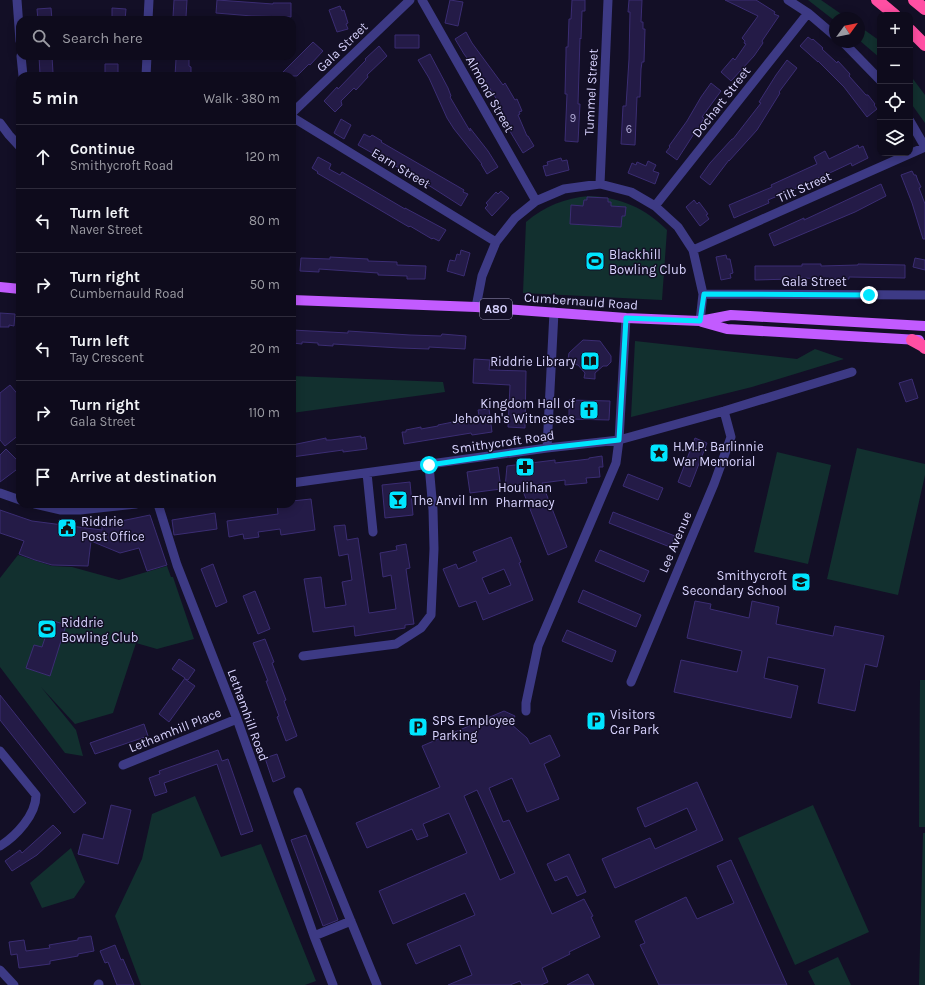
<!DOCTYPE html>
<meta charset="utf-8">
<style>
:root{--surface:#0e0b1c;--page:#1c1929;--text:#f1f3f6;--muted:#9b9ba3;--line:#2e2b3b}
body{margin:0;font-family:Karla,sans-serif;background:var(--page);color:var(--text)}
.controls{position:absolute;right:12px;top:12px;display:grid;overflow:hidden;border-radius:8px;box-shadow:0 2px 10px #0003}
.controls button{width:36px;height:36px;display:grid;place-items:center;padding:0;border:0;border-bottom:1px solid var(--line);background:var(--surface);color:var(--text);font:20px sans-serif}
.compass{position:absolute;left:829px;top:12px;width:36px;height:36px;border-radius:50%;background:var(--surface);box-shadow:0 2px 10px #0003;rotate:57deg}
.stop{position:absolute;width:12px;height:12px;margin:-9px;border:3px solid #00e5ff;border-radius:50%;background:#fff}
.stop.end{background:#00e5ff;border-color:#fff;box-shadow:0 1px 4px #0008}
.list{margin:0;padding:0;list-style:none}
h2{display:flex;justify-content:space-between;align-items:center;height:52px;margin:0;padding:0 16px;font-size:17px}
h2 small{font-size:13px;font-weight:400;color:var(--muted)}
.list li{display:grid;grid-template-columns:26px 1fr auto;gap:12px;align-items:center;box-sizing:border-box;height:64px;padding:0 16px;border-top:1px solid var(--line)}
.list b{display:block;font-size:15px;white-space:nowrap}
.list p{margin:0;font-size:13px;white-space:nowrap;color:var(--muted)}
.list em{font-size:13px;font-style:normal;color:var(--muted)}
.icon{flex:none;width:22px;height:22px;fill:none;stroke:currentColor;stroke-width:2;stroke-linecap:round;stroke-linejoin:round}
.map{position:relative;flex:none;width:925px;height:985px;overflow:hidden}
.search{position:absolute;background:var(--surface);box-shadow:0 2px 10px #0003;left:16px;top:16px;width:280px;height:44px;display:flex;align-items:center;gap:10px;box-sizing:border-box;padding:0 14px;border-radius:12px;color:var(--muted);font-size:15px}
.panel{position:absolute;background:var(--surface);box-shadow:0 2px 10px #0003;left:16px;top:72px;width:280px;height:436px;border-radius:12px}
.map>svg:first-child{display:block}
.green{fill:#12302f}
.building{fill:#241b47;stroke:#3b2d73;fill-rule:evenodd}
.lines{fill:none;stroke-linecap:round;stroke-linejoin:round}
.minor{stroke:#3d3a85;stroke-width:9}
.primary{stroke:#c25bff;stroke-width:10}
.motorway{stroke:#ff4fa3;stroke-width:12}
.route{stroke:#00e5ff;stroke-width:5}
.labels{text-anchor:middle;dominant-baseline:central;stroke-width:3;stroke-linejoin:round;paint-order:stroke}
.number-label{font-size:11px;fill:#aca6d1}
.shield{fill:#130f26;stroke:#9e99be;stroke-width:1}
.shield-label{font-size:12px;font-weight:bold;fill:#d9d4ff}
.street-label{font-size:13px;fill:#d9d4ff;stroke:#130f26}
.poi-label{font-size:13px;fill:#d9d4ff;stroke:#130f26;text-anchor:start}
</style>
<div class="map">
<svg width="925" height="985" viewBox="0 0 925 985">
<rect width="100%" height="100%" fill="#130f26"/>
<!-- green -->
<path class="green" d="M808 0H821L847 18H835V21Z
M859 26 880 41V58L859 40Z
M910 75 925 95V123L910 102Z
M589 196C620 197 645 208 667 230L662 300 523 293 526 222C545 206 565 198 589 196Z
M635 341 797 359 815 349 844 359 752 387 631 417Z
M292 376 443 382 445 392 292 413Z
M857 448 925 464V475L898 595 827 579Z
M777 452 831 465 808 564 754 552Z
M18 555 52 566 72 567 119 580 167 566 171 577H173L194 639 157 649 136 643 113 713 75 724 41 687 76 730 83 756 65 753 0 667V578Z
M920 680H925V827H919Z
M195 796 221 857 261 844 316 981 305 985H141L115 916 142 859 152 814Z
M813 805 869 932 795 965 738 838Z
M923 833H925V985H919Z
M71 848 85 882 74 898 42 908 30 883Z
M838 957 851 985H815L808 971Z"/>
<!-- building -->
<path class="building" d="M174 0H187L186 17H173Z
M217 0 273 4V3H291V17L252 16 216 13Z
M450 0 463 2 458 26 445 23Z
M572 0H585V11H582L581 39 580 38 578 104H580L578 142 565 141 567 94H565L566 54V47H568L569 19H571Z
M629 0H642L641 22H643V29H645L644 62H642L641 69 640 97H637L635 145 621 144 623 106H626L629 59 630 12H628Z
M725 0H756L775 12 774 14 779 16 762 41 763 43 754 56 731 81 721 72 733 58 735 60 746 44 744 43 745 41 742 38 758 16Z
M340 6 342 11 344 10 348 23 346 24 348 29 337 32 329 10Z
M51 8 52 20H38L37 9Z
M112 8 126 9 125 20H112Z
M466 32 472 43 503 85 505 83 515 100 517 99 522 111 519 112 520 114 518 115 527 136H528L534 146 523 153 511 133 497 100 483 77 482 78 464 54 455 39Z
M395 35H419V48H395Z
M808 37 812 40 813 39 823 48 822 49 837 63 838 61 850 74 849 76 866 95H868L875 104 874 105 877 109 867 117 844 87 818 61V62L800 46Z
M313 42 323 51 310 65 309 64 297 76H279Z
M379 46 387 56 367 75 368 77 356 90 354 88 341 101 342 105 335 112 324 101 337 87 338 89 366 60 365 59Z
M430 54 448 88 451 96 450 97 470 131V128L488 151 498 167 487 174 481 164H482L454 129 447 118 429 78 418 60Z
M39 56H52L53 73 40 74Z
M176 59H189V66L191 67V76H175Z
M787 60 797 68 779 92 780 93 757 130 729 161V160L710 185 700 177 710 163 732 139H733L761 103 759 102 776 75Z
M105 64H118V76H105Z
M711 83 721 91 702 117 704 118 699 126 677 160 666 152 670 147 669 146 687 121 701 97Z
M341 119 351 125 344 139 334 133Z
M364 134 370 137 372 135 382 141 381 142 464 190 463 192 468 194 461 206 422 181 358 145Z
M858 145 859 148 863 146 868 158 852 166 851 163 834 171 818 178 819 180 802 188 801 186 768 200 769 203 734 218 729 205 772 187 771 185 817 164 814 157 825 151 829 159Z
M318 157 331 164 329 169 340 175 342 172 405 209V208L446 230 439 241 433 238 432 239 410 226 409 227 317 173 318 172 312 168Z
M561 158 562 161 567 160 569 170 546 176 543 166 548 165 547 162Z
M648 161 656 165 653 171 659 173 655 184 628 173 632 163 636 165 637 162 646 166Z
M912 171 914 175H916L918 181 921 187 919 188 925 204V239H923L912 203 901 175Z
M881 184 886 196 855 212 774 246 769 234 804 218V220Z
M501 191 509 198 492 216 485 208 488 205 486 203 496 192 498 194Z
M587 197 608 198V202H611V206L626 207 625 216H622L621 227 570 224 571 205 583 206 584 200H587Z
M694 200 697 204 699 202 708 214 706 215 709 219 700 226 686 207Z
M461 250 470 253 464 276 447 271 450 260 455 261 457 254 460 255Z
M726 255 727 259H730L733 273 730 274 731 278 721 280 716 257Z
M330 257 368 259V261L397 262V265L426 266 425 279H407V276L378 275V273L319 269V272L300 271 301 258 330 259Z
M915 258 925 260V270L913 267Z
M802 264H821V266L858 265V264L905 265V278L849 277V279L793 278V279L755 280V266H802Z
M0 313 15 314 14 326 9 325V327H0Z
M292 330 348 333V331L410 335 441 336 442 334 466 336 465 349 429 347V349L400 348 333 344V346L318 345V343L302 342V344L292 343Z
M583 340 600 341 611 356V362L607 366H603L595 373V379L584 378 585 373 578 365 573 364 568 359 569 353Z
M474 359 490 360 489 370 526 371 525 428 508 427 510 385 473 383Z
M912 379 918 398 906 402 899 383Z
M10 385 20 397V434L5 446 0 440V393Z
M569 400 610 401 609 420 569 419Z
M489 409 492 432 472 435 471 433 404 444 402 432H406V430L421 427V429L438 426V425L453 422 454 424 480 420 478 410Z
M361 436V438L365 437 367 449 343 452V450L292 457V445L326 438V440H331Z
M695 438 707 443 690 487 678 482Z
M6 449 20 463V467L0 482V455Z
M602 456 603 467H599L600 477 586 478 587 483 565 485V480L542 483 567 547 548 555 521 486 505 488 507 466 555 460V463L589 459V458Z
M498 467 501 489 470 493 467 472Z
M628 474 663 488 658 500 623 486Z
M410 482 413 515 385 518 382 485Z
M311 499 315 530 281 535 280 529 258 532 259 537 244 539 243 534 229 537 227 521 278 514 277 504H292V501Z
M0 510 32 521 102 530V525L150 515 167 565 147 571 139 548 120 553 91 541 88 566 52 565 35 560 19 554 24 541 0 533Z
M613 512 675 536 670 547 609 523Z
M215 513 217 529 174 535 172 520Z
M345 525 347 540 358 538 369 613 396 609 391 575 383 577 380 553 397 550 396 546 406 544 410 568 406 569 414 624 405 625V628L355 636 354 626 313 632 304 579 321 577 325 608 346 605 342 582 352 580 348 554 339 556 334 526Z
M511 537 521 562 519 563 533 600 483 620 476 601 459 607 443 569 456 564 458 569 477 561 473 552ZM504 569 511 585 489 594 482 578Z
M600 550 649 571 644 582 595 561Z
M213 564 227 602 216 607 201 569Z
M583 590 641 615 636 627 578 602Z
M255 591 270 629 258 634 243 596Z
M695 601 711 604 710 609 749 618 752 601 779 607 776 624 833 636 835 626 884 636 877 667 865 664 855 711 818 703 825 669 768 657 764 678 798 686 791 718 674 692 681 660 737 672 742 651 687 638Z
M51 620 66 625 50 676 26 668 34 645 42 647Z
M567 630 616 651 612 662 562 641Z
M265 639 274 662 272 663 286 700 284 701 297 736 286 741 277 717 279 716 266 681H268L253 643Z
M179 659 195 670 188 680 185 679 195 686 169 722 159 714 185 678 172 669Z
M0 695 86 803 74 813 0 720Z
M504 711 515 716 511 724 527 738 530 744 550 735 560 756 544 764 559 799 527 812 512 778 489 788 503 822 509 820 552 914 584 899 593 916 591 917 600 937 569 952 570 954 542 968 548 982 541 985H522L520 981 510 985H448L472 975 460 945 416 964 407 944 475 915 465 893 393 924 379 891 467 853 449 813 423 824 428 836 417 840 412 829 367 848 356 823 440 787 422 746ZM477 790 515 873 500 880 464 796Z
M144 724 148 736 95 754 90 743Z
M218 750 222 761 228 759 253 831 241 835 217 764 164 783 167 792 155 796 149 778 160 774 159 771Z
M277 754 285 777 273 782 265 758Z
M697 782 723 840 615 888 602 859 650 838 655 849 697 830 687 808 645 827 637 808Z
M111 805 131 810 118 864 78 854 83 834 103 839Z
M53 825 61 833 37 855 12 871 5 861 20 850 22 853Z
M306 835 338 920 323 926 291 840Z
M569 854 586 892 577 896 567 876 555 881 547 864Z
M731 860 787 985H659L640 945 645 943 635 921 686 897 697 919 734 903 717 866Z
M91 936 94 951 78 954V956L50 961V964L19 968 17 954 11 955 9 942 24 940 26 951 50 948 49 945 78 940V938Z
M115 945 121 960 123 959 134 985H117L108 962 105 963 100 951Z
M588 974 594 985H567Z"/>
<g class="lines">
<!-- minor -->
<path class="minor" d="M17 0 20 41
M422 0 536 201
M788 0 808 13 835 36
M148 20 149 0
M843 42 880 80
M21 56 23 76
M146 76 147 56
M292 113 410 0
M292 117 496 242
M910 121 925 147
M0 123 9 135 20 147
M600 184 608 0
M655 206 808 13
M693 250 925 147
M703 294 925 295
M476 307 482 276 496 242 515 218 536 201 564 189 600 184 631 192 655 206 678 227 693 250 703 294 700 321
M547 448 554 312
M367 473 373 532
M292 483 547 448 619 440 724 411 852 372
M0 493 20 500
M35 504 61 510H80L136 504
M158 504 177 565 237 719 314 936 333 985
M303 656 396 644 421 628 431 615 434 549 433 510 429 465
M631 682 714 484 731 437 724 411
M526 711V703L538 646 616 463 619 440 626 318
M0 751 36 795C36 815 16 836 0 846
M123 765 237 719
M298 792 377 985
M314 936 351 921
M0 970 14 985
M98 985 99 984"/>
<!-- primary -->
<path class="primary" d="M0 287 20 289
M292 300 476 307 626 318 700 321 731 315 925 326
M702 322 727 329 919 340"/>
<!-- motorway -->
<path class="motorway" d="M877 0 895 15
M914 0 925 9
M910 30 925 45
M912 340 923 346 925 348"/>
</g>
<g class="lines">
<!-- route -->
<path class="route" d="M429 465 547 448 619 440 626 318 700 321 704 294 869 295"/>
</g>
<!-- icons -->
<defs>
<g id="stadium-square" transform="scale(1)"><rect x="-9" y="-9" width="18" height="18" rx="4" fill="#00e5ff" stroke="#130f26"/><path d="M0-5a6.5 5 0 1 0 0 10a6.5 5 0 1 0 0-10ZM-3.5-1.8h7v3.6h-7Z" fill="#111"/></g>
<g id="library-square" transform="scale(1)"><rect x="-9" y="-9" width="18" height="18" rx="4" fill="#00e5ff" stroke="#130f26"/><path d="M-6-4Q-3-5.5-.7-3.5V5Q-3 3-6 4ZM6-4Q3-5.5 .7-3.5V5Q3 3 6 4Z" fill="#111"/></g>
<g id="church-square" transform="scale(1)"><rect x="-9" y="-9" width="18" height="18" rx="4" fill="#00e5ff" stroke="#130f26"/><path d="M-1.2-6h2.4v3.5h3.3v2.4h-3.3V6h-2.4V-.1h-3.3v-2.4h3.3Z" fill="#111"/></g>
<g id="sight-square" transform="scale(1)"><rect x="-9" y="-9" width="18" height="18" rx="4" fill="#00e5ff" stroke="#130f26"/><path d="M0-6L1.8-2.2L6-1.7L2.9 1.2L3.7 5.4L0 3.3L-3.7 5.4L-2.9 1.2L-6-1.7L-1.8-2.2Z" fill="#111"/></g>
<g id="pharmacy-square" transform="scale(1)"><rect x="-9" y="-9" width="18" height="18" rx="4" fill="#00e5ff" stroke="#130f26"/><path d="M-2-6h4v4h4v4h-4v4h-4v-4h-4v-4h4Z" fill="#111"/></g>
<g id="bar-square" transform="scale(1)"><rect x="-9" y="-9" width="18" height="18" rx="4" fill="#00e5ff" stroke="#130f26"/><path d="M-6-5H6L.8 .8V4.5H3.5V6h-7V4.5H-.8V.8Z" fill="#111"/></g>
<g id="civic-square" transform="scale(1)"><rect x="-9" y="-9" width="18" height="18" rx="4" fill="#00e5ff" stroke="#130f26"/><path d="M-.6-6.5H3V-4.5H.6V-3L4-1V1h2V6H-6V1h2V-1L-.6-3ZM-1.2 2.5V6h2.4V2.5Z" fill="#111"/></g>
<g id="school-square" transform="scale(1)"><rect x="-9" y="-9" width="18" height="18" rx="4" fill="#00e5ff" stroke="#130f26"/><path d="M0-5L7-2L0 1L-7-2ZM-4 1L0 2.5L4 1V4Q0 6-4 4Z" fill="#111"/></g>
<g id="parking-square" transform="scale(1)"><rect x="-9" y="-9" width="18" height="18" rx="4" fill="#00e5ff" stroke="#130f26"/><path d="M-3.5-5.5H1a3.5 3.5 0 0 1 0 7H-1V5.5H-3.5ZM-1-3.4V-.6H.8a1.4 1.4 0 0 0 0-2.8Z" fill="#111"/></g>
</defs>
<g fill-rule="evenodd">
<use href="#stadium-square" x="595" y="261"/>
<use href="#library-square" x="590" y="361"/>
<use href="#church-square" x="589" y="410"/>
<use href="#sight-square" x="659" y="453"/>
<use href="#pharmacy-square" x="525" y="467"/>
<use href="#bar-square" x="398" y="500"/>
<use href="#civic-square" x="67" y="528"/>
<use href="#school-square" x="801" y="582"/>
<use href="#stadium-square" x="47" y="629"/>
<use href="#parking-square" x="596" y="721"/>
<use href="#parking-square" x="418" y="727"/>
</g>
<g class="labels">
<!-- number labels -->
<g class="number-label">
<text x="573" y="118">9</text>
<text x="629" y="129">6</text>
</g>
<!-- shield labels -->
<rect class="shield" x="480" y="299" width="32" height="20" rx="3"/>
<g class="shield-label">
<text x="496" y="309">A80</text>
</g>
<!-- street labels -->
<g class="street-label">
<text transform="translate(342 47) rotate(-44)">Gala Street</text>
<text transform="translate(591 92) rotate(-87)">Tummel Street</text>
<text transform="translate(490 94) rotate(61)">Almond Street</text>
<text transform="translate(721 102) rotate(-52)">Dochart Street</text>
<text transform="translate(401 168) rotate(31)">Earn Street</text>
<text transform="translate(804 187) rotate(-24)">Tilt Street</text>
<text x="814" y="281">Gala Street</text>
<text transform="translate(581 301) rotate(4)">Cumbernauld Road</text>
<text transform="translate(503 442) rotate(-8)">Smithycroft Road</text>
<text transform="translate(675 542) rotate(-67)">Lee Avenue</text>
<text transform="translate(248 715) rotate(70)">Lethamhill Road</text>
<text transform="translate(175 730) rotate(-22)">Lethamhill Place</text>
</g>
<!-- poi labels -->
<g class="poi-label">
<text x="609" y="254">Blackhill<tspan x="609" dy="15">Bowling Club</tspan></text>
<text x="576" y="361" text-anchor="end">Riddrie Library</text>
<text x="575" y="403" text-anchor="end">Kingdom Hall of<tspan x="575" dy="15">Jehovah's Witnesses</tspan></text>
<text x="673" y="446">H.M.P. Barlinnie<tspan x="673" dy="15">War Memorial</tspan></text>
<text x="525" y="487" text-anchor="middle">Houlihan<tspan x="525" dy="15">Pharmacy</tspan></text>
<text x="412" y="500">The Anvil Inn</text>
<text x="81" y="521">Riddrie<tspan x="81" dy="15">Post Office</tspan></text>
<text x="787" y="575" text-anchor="end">Smithycroft<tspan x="787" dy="15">Secondary School</tspan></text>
<text x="61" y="622">Riddrie<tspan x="61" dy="15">Bowling Club</tspan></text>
<text x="610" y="714">Visitors<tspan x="610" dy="15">Car Park</tspan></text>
<text x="432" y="720">SPS Employee<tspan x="432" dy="15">Parking</tspan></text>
</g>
</g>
</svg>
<div class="controls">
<button>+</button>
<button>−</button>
<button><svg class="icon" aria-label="locate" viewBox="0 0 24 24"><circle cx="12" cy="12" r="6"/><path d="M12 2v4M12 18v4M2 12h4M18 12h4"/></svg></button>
<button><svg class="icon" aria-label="layers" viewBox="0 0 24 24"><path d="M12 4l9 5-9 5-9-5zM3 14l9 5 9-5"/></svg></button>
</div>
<svg class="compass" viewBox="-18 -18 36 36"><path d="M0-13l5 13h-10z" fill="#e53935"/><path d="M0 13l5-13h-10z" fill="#9b9ba3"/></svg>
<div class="stop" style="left:429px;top:465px"></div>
<div class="stop end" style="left:869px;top:295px"></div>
<div class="search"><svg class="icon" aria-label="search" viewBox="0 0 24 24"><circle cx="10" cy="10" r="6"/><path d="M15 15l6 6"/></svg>Search here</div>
<section class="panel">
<h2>5 min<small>Walk · 380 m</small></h2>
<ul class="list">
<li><svg class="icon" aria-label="ahead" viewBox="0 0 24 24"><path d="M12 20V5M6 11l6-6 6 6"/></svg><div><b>Continue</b><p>Smithycroft Road</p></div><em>120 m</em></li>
<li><svg class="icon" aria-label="left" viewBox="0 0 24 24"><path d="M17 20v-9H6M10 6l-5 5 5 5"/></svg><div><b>Turn left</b><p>Naver Street</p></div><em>80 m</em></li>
<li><svg class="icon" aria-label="right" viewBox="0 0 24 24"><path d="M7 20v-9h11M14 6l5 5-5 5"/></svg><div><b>Turn right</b><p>Cumbernauld Road</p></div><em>50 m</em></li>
<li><svg class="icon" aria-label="left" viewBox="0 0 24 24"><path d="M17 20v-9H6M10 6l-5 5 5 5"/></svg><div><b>Turn left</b><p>Tay Crescent</p></div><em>20 m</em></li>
<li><svg class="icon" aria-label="right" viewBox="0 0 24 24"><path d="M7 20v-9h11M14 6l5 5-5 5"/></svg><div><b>Turn right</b><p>Gala Street</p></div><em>110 m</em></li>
<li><svg class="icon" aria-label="arrive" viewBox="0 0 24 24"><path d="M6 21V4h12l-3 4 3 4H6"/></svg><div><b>Arrive at destination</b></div></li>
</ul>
</section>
</div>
